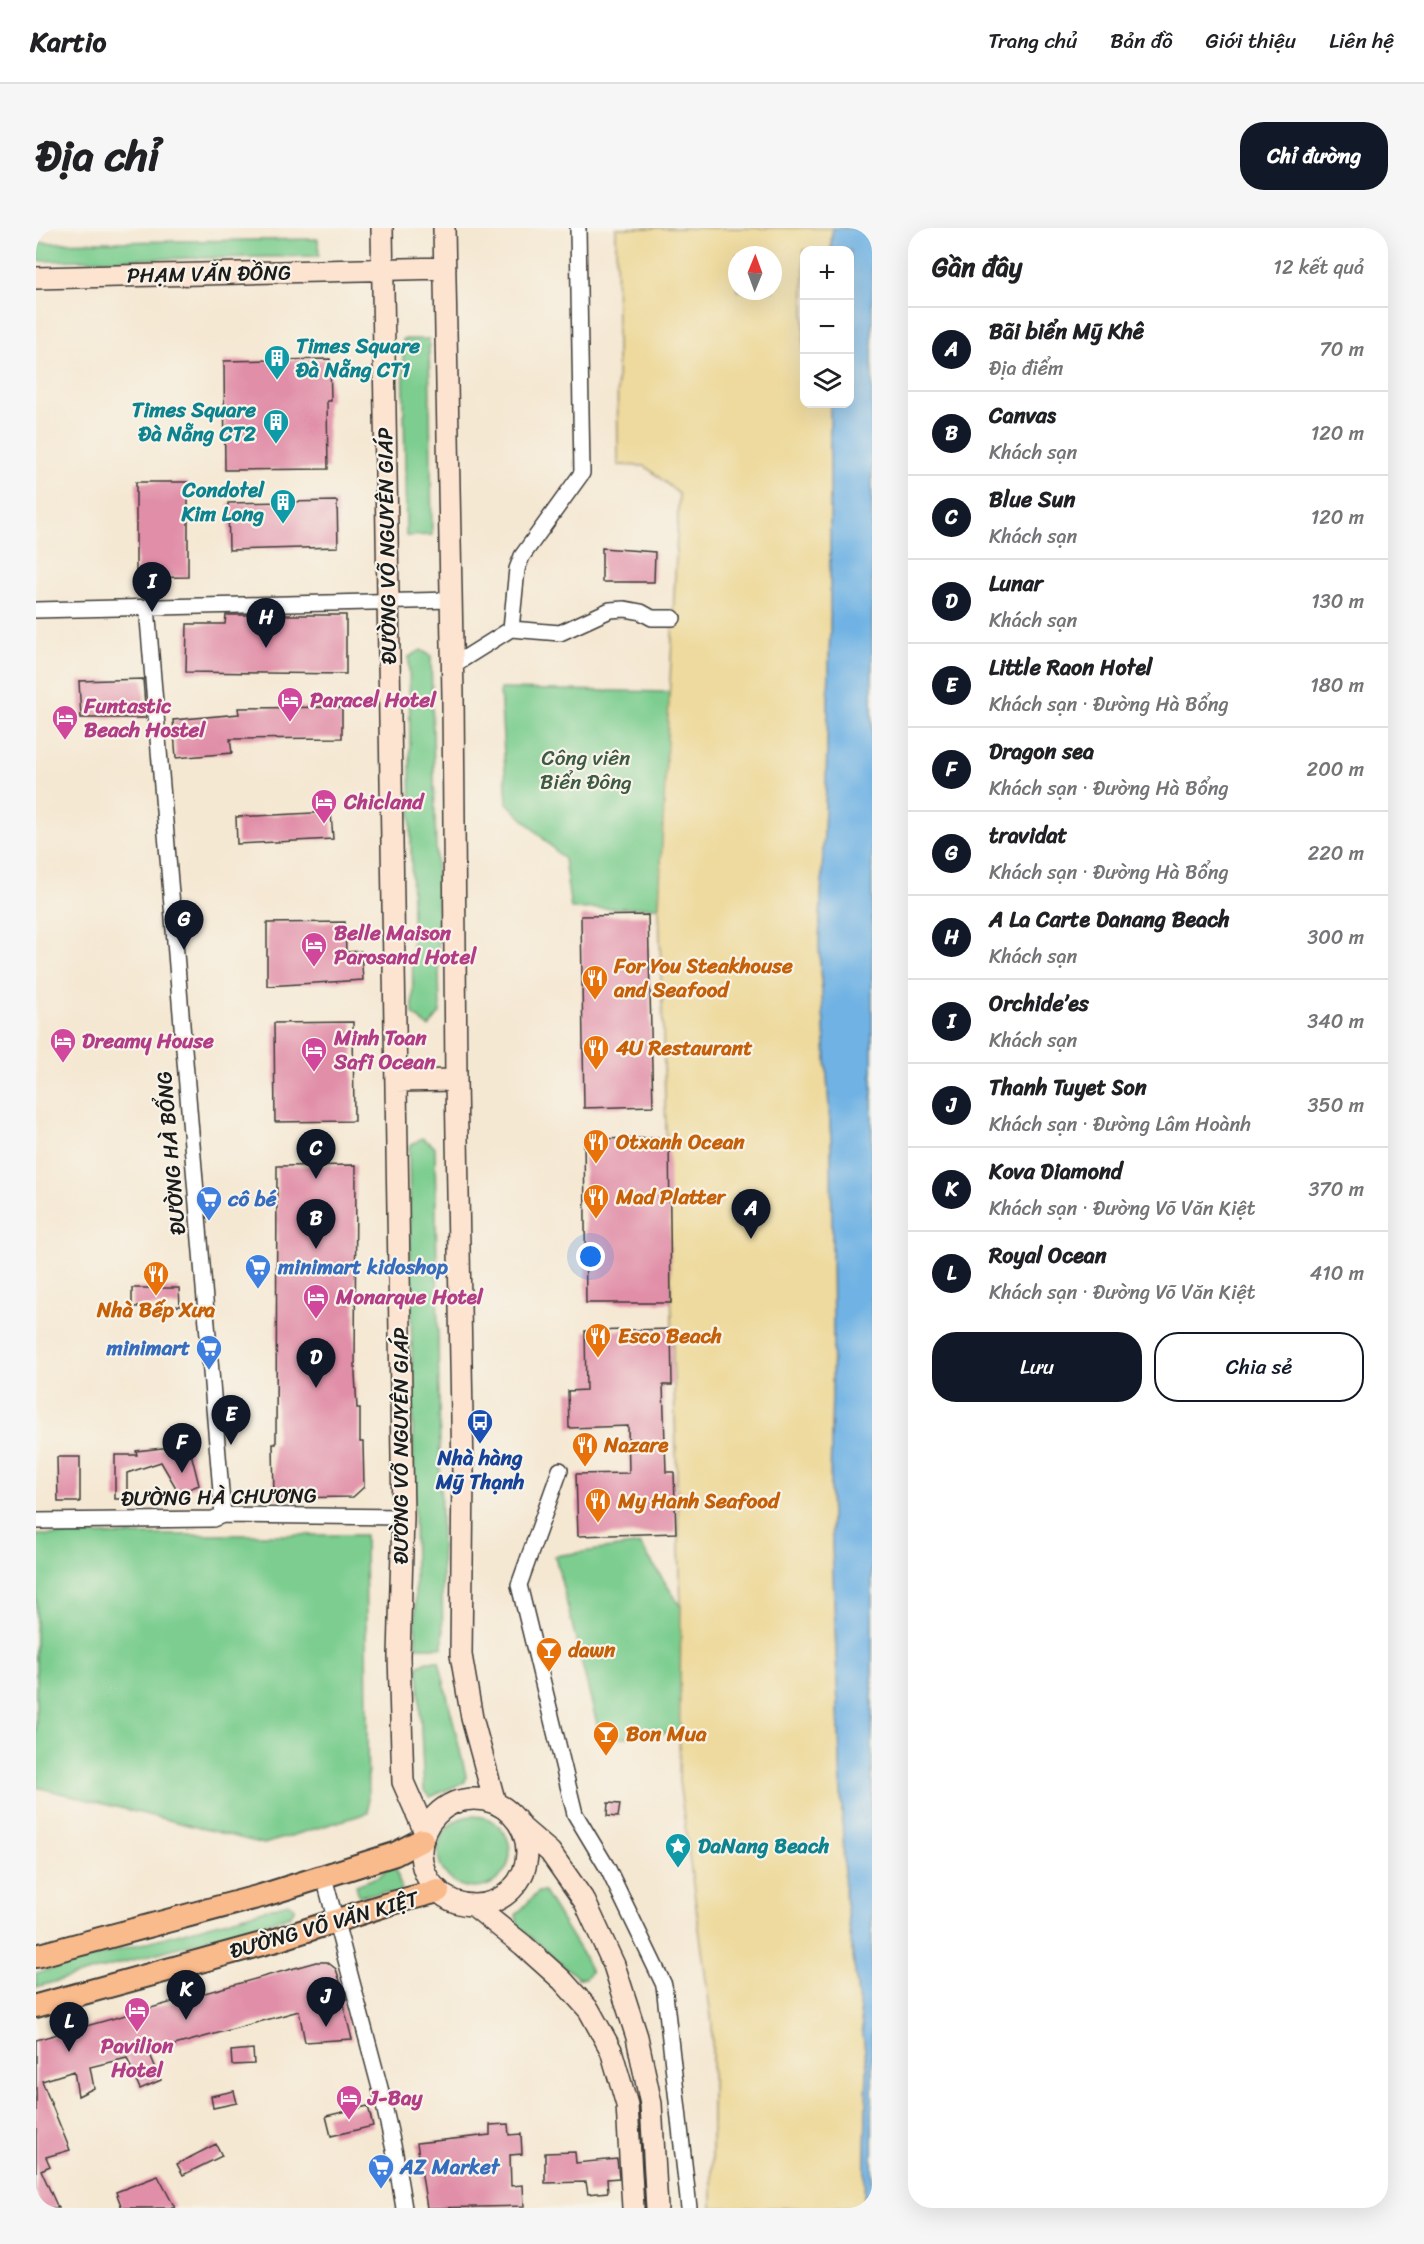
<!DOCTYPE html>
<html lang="vi">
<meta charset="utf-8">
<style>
:root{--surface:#fff;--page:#f6f6f6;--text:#202124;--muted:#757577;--line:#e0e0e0;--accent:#111827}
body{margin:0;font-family:Sriracha,sans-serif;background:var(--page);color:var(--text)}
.controls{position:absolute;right:18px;top:18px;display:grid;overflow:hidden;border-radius:12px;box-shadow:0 6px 24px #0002}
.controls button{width:54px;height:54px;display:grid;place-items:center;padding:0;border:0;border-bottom:2px solid var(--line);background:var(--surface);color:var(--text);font:30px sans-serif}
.compass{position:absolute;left:692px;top:18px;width:54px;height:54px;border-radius:50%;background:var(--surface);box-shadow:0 6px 24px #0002;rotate:1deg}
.you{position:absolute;left:555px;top:1029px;width:21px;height:21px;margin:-15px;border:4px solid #fff;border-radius:50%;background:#1a73e8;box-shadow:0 0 0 9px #1a73e833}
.badge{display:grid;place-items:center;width:39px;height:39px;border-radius:50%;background:var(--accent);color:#fff;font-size:20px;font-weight:700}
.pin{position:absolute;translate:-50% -50px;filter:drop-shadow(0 2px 3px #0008)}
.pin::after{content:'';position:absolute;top:32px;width:21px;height:18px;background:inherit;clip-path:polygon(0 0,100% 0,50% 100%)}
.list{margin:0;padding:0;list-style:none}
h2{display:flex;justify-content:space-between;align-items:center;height:78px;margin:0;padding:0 24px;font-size:26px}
h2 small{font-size:20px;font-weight:400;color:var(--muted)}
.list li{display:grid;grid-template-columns:39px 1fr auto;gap:18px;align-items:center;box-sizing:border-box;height:84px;padding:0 24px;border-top:2px solid var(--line)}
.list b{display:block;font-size:22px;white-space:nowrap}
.list p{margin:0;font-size:20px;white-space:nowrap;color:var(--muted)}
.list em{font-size:20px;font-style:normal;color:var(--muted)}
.actions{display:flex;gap:12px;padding:18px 24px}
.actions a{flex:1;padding:14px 0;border:2px solid var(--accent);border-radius:24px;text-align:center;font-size:21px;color:var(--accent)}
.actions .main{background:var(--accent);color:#fff}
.icon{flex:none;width:33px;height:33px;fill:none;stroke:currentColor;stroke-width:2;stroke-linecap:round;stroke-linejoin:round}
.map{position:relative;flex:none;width:836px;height:1980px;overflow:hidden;border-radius:24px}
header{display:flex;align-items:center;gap:36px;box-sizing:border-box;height:84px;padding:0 30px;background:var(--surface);border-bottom:2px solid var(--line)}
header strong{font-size:28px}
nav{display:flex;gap:33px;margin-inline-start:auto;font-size:21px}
.intro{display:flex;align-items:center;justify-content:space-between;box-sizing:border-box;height:144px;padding:0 36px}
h1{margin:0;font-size:42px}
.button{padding:15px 27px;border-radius:24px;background:var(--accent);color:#fff;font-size:21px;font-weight:700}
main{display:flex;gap:36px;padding:0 36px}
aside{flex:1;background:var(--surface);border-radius:24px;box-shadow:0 6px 24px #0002}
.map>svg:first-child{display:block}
.green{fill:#7bcd8f;stroke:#4c7456;stroke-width:1.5}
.sand{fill:#eeda9e;stroke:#857b5d;stroke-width:1.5;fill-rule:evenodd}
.water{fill:#6fb2e4;stroke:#466780;stroke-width:1.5}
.building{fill:#e18ea8}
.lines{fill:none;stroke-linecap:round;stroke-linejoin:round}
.street-casing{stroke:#3d3b37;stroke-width:18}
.secondary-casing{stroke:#3d3b37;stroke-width:24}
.primary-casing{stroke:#3d3b37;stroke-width:26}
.street{stroke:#fff;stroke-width:15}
.secondary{stroke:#fde4d1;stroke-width:21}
.primary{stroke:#fabb8c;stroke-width:22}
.labels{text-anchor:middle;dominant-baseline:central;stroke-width:4.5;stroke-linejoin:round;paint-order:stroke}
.street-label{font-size:21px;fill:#1c1c1c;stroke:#f7f3e8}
.culture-label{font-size:21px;font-weight:bold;fill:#0d838f;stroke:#f7f3e8;text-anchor:start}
.hotel-label{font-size:21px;font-weight:bold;fill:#b23c85;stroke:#f7f3e8;text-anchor:start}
.park-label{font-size:21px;fill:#3d5a44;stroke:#f7f3e8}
.food-label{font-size:21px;font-weight:bold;fill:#c56008;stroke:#f7f3e8;text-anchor:start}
.shop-label{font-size:21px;font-weight:bold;fill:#366cbe;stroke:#f7f3e8;text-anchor:start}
.transit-label{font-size:21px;font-weight:bold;fill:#164399;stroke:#f7f3e8}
</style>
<header>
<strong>Kartio</strong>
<nav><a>Trang chủ</a><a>Bản đồ</a><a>Giới thiệu</a><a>Liên hệ</a></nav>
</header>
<div class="intro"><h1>Địa chỉ</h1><a class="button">Chỉ đường</a></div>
<main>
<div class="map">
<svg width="836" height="1980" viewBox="0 0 836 1980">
<rect width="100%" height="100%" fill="#f7f3e8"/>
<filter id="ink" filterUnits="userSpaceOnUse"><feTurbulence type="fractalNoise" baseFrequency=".0167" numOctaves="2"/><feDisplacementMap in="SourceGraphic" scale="12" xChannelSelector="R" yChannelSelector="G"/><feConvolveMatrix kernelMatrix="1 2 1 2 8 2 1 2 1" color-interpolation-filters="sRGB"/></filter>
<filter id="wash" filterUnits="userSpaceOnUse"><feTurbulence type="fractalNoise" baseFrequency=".008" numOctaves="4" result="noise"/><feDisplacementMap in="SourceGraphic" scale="24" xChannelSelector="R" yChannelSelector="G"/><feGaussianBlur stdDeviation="1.35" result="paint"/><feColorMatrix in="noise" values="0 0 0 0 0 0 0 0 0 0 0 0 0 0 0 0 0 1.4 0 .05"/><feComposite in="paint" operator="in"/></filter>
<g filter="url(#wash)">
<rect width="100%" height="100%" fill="#f5e8d3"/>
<!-- green -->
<path class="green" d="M282 11 283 28 0 33V15Z
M367 111H393L396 307 370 308Z
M385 422 395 428 404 785 393 799 377 786 373 429Z
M464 461 634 464 623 679 535 681 528 631 471 575Z
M386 910 399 919 407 1419H380L373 919Z
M0 1307H329L332 1585 228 1616 0 1559Z
M604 1316 645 1379 644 1503 565 1512 519 1328Z
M391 1433H403L430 1548 429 1554 394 1569 388 1563 382 1438Z
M402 1624a36 36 0 1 1 72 0a36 36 0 1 1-72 0Z
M352 1639 360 1640 365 1661 360 1667 348 1664 323 1668 320 1657 344 1648Z
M502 1664H508L548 1729 555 1744 550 1750H542L482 1698 480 1687Z
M252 1675 259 1680 254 1688 0 1759V1745Z"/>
<!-- sand -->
<path class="sand" d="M580 0H796L795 22H768V176H794V398L790 558 783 717 795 912 797 1110 794 1263 809 1666 831 1838 828 1980H676V1796L643 1553 645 1379 623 679 643 266 609 238 582 237ZM701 27H737V63H701Z"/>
<!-- water -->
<path class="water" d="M796 0H836V1980H828L831 1838 809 1666 794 1263 797 1110 795 912 783 717 790 558 794 398V176H814V22H795Z"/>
<g id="blocks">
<!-- building -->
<path class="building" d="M294 131 295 173H291L292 241 189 242 188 133Z
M100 254H152V349L100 350Z
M301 273 302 319 193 322 192 275Z
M566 320 619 324 618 354H566Z
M190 387H310V446L150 444 151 396H189Z
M107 451 110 490H45L43 453Z
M306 479V510L194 511 196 525 140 530 137 492 203 486 202 480Z
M295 584 297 611 201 616 200 589Z
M612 687 617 878 548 880 545 688Z
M309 694 310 724 325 723 327 752 231 758V695Z
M317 794 318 893 239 894 238 795Z
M633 910 635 1075H550L548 911Z
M320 937 319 1146 321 1180H324V1214H327L328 1259 317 1269 238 1270 237 1216H240L241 938Z
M96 1060H143L144 1078 96 1079Z
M635 1101 636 1157H627L630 1244H638L640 1305 542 1308 540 1246 593 1245 592 1198 533 1200 532 1163 550 1162 549 1103Z
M153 1217 163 1257 143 1265 125 1234 91 1245V1271H79V1227H101L100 1223Z
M21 1229H44V1274H22Z
M572 1575 584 1576 582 1589 571 1588Z
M280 1734H291L300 1741 310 1771 306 1772 316 1811 269 1814 263 1783 113 1824 125 1852 104 1861 91 1830 54 1839 58 1860 42 1868 38 1843 6 1853 34 1922 10 1929 14 1938 5 1942 22 1980H7L0 1966V1812Z
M217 1821 218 1836 196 1837 195 1823Z
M198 1863 201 1875 177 1880 175 1868Z
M332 1878 337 1898 295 1908 290 1888Z
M472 1896 473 1907 485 1906 486 1926 474 1927 475 1958 487 1957 488 1978 391 1980 381 1915 454 1907V1897Z
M180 1916 186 1928 147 1947 141 1936Z
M539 1924 540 1935 581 1931 583 1950 571 1951 572 1964 552 1966 550 1954 509 1955V1925Z
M122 1948 139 1980H86L80 1964Z"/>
</g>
</g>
<g filter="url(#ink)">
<use href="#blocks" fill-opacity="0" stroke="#3d3b37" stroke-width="1.5"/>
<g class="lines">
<!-- street casing -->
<g class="street-casing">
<path id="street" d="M111 379 187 1287
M0 382 415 372
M475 401 481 341 486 328 546 245 542 0
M416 438 475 401 524 405 574 382 589 381 605 384 616 390H637
M524 1242 483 1357 539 1586 572 1641 628 1757 653 1980
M0 1293 177 1291 187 1287 367 1289
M288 1649 344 1860 359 1926 368 1980"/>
</g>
<!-- secondary casing -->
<g class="secondary-casing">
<path id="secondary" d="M346 0 367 1289 363 1428 367 1554 389 1604
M408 0 417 468 420 852 427 1246 425 1427 436 1490 459 1575
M0 50 409 40
M360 853 420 852
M385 1624a53 53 0 1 1 106 0a53 53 0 1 1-106 0Z
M486 1600 514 1624 549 1674 578 1737 601 1809 615 1876 621 1980
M437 1677 487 1717 526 1752 553 1782 575 1822 591 1877 597 1980"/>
</g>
<!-- primary casing -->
<g class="primary-casing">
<path id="primary" d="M0 1728 225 1668 359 1626 386 1612
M0 1778 237 1713 349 1677 402 1663"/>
</g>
<!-- street -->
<use href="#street" class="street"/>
<!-- secondary -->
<use href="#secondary" class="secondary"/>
<!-- primary -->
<use href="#primary" class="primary"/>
</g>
</g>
<!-- icons -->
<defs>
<g id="building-pin" transform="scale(1.35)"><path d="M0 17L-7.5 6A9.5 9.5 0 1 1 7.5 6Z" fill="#0f9aa8" stroke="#f7f3e8"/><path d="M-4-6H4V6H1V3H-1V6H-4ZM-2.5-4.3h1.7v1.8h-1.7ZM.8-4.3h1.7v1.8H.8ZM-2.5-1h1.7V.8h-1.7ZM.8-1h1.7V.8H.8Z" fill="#fff"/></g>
<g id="hotel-pin" transform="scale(1.35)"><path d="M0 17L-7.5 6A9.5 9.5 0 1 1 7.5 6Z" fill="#d1479c" stroke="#f7f3e8"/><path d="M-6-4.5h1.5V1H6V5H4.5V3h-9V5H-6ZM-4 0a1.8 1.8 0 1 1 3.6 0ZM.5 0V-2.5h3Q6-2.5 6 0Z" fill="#fff"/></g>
<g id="restaurant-pin" transform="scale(1.35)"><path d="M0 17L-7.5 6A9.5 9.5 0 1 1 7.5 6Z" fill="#e8710a" stroke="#f7f3e8"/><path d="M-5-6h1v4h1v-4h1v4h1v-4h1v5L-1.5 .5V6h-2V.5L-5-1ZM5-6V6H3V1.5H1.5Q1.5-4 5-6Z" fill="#fff"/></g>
<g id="supermarket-pin" transform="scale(1.35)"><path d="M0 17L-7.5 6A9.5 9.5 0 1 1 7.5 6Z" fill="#3f7fe0" stroke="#f7f3e8"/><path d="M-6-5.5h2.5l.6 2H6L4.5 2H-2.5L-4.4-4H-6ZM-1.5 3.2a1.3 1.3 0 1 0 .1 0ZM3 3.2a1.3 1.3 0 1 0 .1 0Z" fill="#fff"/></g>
<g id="bus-pin" transform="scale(1.35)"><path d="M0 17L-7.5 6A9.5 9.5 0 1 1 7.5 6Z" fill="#1a4fb4" stroke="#f7f3e8"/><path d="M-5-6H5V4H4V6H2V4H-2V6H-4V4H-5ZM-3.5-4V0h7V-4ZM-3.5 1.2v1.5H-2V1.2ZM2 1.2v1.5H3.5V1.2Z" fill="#fff"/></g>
<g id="bar-pin" transform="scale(1.35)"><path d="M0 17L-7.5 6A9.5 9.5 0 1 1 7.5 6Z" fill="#e8710a" stroke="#f7f3e8"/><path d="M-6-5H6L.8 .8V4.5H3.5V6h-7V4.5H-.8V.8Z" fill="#fff"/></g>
<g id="sight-pin" transform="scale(1.35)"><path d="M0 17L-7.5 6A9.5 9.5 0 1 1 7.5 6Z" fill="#0f9aa8" stroke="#f7f3e8"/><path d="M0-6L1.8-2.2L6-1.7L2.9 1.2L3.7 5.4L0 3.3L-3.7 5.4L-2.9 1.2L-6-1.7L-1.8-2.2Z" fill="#fff"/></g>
</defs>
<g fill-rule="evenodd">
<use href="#building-pin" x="241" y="130"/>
<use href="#building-pin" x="240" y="194"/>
<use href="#building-pin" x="247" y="274"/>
<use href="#hotel-pin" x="254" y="472"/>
<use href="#hotel-pin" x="29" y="490"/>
<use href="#hotel-pin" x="288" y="574"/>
<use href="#hotel-pin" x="278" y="717"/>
<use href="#restaurant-pin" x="559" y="750"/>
<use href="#hotel-pin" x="27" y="813"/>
<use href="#restaurant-pin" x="560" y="820"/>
<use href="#hotel-pin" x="278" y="822"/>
<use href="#restaurant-pin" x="560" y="914"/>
<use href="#restaurant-pin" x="560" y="969"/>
<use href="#supermarket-pin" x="173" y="971"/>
<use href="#supermarket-pin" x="222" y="1039"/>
<use href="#restaurant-pin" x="120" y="1046"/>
<use href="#hotel-pin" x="280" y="1069"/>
<use href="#restaurant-pin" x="562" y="1108"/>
<use href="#supermarket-pin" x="173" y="1120"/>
<use href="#bus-pin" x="444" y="1194"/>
<use href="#restaurant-pin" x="549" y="1217"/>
<use href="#restaurant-pin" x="562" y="1273"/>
<use href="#bar-pin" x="513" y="1422"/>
<use href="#bar-pin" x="570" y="1506"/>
<use href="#sight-pin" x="642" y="1618"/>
<use href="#hotel-pin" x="101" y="1782"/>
<use href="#hotel-pin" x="313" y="1870"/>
<use href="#supermarket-pin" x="345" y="1939"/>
</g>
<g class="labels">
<!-- street labels -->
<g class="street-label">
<text transform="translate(173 46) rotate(-1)">PHẠM VĂN ĐỒNG</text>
<text transform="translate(351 318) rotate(-91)">ĐƯỜNG VÕ NGUYÊN GIÁP</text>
<text transform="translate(135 925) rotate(-95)">ĐƯỜNG HÀ BỔNG</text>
<text transform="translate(365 1218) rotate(-90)">ĐƯỜNG VÕ NGUYÊN GIÁP</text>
<text transform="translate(183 1269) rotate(-1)">ĐƯỜNG HÀ CHƯƠNG</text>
<text transform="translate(288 1697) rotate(-16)">ĐƯỜNG VÕ VĂN KIỆT</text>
</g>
<!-- culture labels -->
<g class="culture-label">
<text x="260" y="118">Times Square<tspan x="260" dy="24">Đà Nẵng CT1</tspan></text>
<text x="220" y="182" text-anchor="end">Times Square<tspan x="220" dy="24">Đà Nẵng CT2</tspan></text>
<text x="228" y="262" text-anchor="end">Condotel<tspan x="228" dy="24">Kim Long</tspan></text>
<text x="662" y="1618">DaNang Beach</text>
</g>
<!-- hotel labels -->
<g class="hotel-label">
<text x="274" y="472">Paracel Hotel</text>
<text x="48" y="478">Funtastic<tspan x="48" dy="24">Beach Hostel</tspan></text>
<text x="308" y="574">Chicland</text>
<text x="298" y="705">Belle Maison<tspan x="298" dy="24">Parosand Hotel</tspan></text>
<text x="298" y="810">Minh Toan<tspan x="298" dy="24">Safi Ocean</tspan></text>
<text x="46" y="813">Dreamy House</text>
<text x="300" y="1069">Monarque Hotel</text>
<text x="101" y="1818" text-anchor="middle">Pavilion<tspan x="101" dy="24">Hotel</tspan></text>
<text x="332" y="1870">J-Bay</text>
</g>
<!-- park labels -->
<g class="park-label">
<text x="550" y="530">Công viên<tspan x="550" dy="24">Biển Đông</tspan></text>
</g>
<!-- food labels -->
<g class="food-label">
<text x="578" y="738">For You Steakhouse<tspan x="578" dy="24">and Seafood</tspan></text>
<text x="580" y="820">4U Restaurant</text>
<text x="580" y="914">Otxanh Ocean</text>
<text x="580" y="969">Mad Platter</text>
<text x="120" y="1082" text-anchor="middle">Nhà Bếp Xưa</text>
<text x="582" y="1108">Esco Beach</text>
<text x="568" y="1217">Nazare</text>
<text x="582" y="1273">My Hanh Seafood</text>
<text x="532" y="1422">dawn</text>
<text x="590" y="1506">Bon Mua</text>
</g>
<!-- shop labels -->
<g class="shop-label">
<text x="192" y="971">cô bé</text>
<text x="242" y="1039">minimart kidoshop</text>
<text x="154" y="1120" text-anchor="end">minimart</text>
<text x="364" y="1939">AZ Market</text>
</g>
<!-- transit labels -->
<g class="transit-label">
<text x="444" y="1230">Nhà hàng<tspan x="444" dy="24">Mỹ Thạnh</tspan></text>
</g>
</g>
</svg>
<div class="controls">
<button>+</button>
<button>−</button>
<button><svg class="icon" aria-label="layers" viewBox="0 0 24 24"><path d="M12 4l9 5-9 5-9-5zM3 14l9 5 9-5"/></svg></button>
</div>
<svg class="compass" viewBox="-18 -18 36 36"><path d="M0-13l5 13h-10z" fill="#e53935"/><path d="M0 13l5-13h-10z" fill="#757577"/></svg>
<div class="you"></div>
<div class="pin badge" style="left:715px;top:1011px">A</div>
<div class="pin badge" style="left:280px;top:1021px">B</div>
<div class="pin badge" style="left:280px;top:951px">C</div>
<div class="pin badge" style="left:280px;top:1160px">D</div>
<div class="pin badge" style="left:195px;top:1217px">E</div>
<div class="pin badge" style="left:146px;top:1245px">F</div>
<div class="pin badge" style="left:148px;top:722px">G</div>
<div class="pin badge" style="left:230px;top:420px">H</div>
<div class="pin badge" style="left:116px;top:384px">I</div>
<div class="pin badge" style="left:290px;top:1799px">J</div>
<div class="pin badge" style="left:150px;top:1792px">K</div>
<div class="pin badge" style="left:33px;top:1824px">L</div>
</div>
<aside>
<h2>Gần đây<small>12 kết quả</small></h2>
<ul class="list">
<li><span class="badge">A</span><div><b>Bãi biển Mỹ Khê</b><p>Địa điểm</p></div><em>70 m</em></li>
<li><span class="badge">B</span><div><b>Canvas</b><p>Khách sạn</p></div><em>120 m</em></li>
<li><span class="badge">C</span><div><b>Blue Sun</b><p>Khách sạn</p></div><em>120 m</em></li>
<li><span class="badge">D</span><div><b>Lunar</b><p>Khách sạn</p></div><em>130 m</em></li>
<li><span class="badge">E</span><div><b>Little Raon Hotel</b><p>Khách sạn · Đường Hà Bổng</p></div><em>180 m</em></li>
<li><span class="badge">F</span><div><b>Dragon sea</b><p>Khách sạn · Đường Hà Bổng</p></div><em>200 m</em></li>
<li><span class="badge">G</span><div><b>travidat</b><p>Khách sạn · Đường Hà Bổng</p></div><em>220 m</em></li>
<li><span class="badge">H</span><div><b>A La Carte Danang Beach</b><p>Khách sạn</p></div><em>300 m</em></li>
<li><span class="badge">I</span><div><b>Orchide’es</b><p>Khách sạn</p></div><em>340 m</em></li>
<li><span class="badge">J</span><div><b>Thanh Tuyet Son</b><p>Khách sạn · Đường Lâm Hoành</p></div><em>350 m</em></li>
<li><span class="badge">K</span><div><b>Kova Diamond</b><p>Khách sạn · Đường Võ Văn Kiệt</p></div><em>370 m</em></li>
<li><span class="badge">L</span><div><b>Royal Ocean</b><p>Khách sạn · Đường Võ Văn Kiệt</p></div><em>410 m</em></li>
</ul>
<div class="actions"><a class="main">Lưu</a><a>Chia sẻ</a></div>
</aside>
</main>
